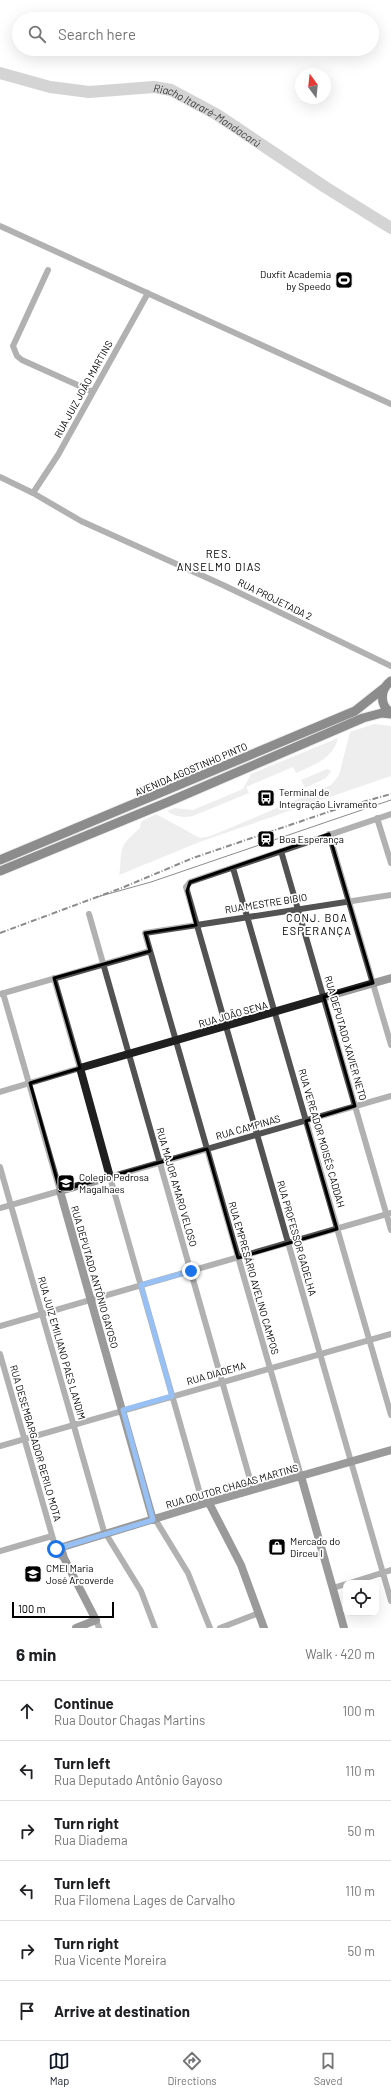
<!DOCTYPE html>
<meta charset="utf-8">
<style>
:root{--surface:#fff;--page:#f2f2f2;--text:#202124;--muted:#757577;--line:#e0e0e0;--accent:#111827}
body{margin:0;font-family:Barlow,sans-serif;background:var(--page);color:var(--text)}
.controls{position:absolute;right:12px;bottom:12px;display:grid;overflow:hidden;border-radius:8px;box-shadow:0 4px 16px #0002}
.controls button{width:36px;height:36px;display:grid;place-items:center;padding:0;border:0;border-bottom:1px solid var(--line);background:var(--surface);color:var(--text);font:20px sans-serif}
.compass{position:absolute;left:295px;top:68px;width:36px;height:36px;border-radius:50%;background:var(--surface);box-shadow:0 4px 16px #0002;rotate:345deg}
.scale{position:absolute;left:12px;bottom:10px;width:102px;box-sizing:border-box;padding-left:4px;border:2px solid #000;border-top:0;font-size:11px;line-height:14px;white-space:nowrap;color:#000;-webkit-text-stroke:3px #fff;paint-order:stroke}
.stop{position:absolute;width:12px;height:12px;margin:-9px;border:3px solid #1a73e8;border-radius:50%;background:#fff}
.stop.end{background:#1a73e8;border-color:#fff;box-shadow:0 1px 4px #0008}
.list{margin:0;padding:0;list-style:none}
h2{display:flex;justify-content:space-between;align-items:center;height:52px;margin:0;padding:0 16px;font-size:17px}
h2 small{font-size:13px;font-weight:400;color:var(--muted)}
.list li{display:grid;grid-template-columns:26px 1fr auto;gap:12px;align-items:center;box-sizing:border-box;height:60px;padding:0 16px;border-top:1px solid var(--line)}
.list b{display:block;font-size:15px;white-space:nowrap}
.list p{margin:0;font-size:13px;white-space:nowrap;color:var(--muted)}
.list em{font-size:13px;font-style:normal;color:var(--muted)}
.icon{flex:none;width:22px;height:22px;fill:none;stroke:currentColor;stroke-width:2;stroke-linecap:round;stroke-linejoin:round}
.map{position:relative;flex:none;width:391px;height:1628px;overflow:hidden}
.search{position:absolute;background:var(--surface);box-shadow:0 4px 16px #0002;left:12px;right:12px;top:12px;height:44px;display:flex;align-items:center;gap:10px;box-sizing:border-box;padding:0 14px;border-radius:22px;color:var(--muted);font-size:15px}
.sheet{height:412px;background:var(--surface)}
nav{display:flex;justify-content:space-around;align-items:center;box-sizing:border-box;height:56px;border-top:1px solid var(--line);background:var(--surface);font-size:11px;color:var(--muted)}
nav a{display:grid;justify-items:center;gap:2px}
nav .on{color:var(--accent)}
.map>svg:first-child{display:block}
.green{fill:#d9d9d9}
.lines{fill:none;stroke-linecap:round;stroke-linejoin:round}
.river{stroke:#a0a0a0;stroke-width:12}
.primary-casing{stroke:#dbdbdb;stroke-width:11}
.street{stroke:#525252;stroke-width:6}
.secondary{stroke:#1f1f1f;stroke-width:8}
.primary{stroke:#000;stroke-width:9}
.tram{stroke:#000;stroke-width:1}
.rail{stroke:#000;stroke-width:2;stroke-dasharray:6 2 1 2;stroke-linecap:butt}
.route{stroke:#1a73e8;stroke-width:5}
.marked{fill:none;stroke:#000;stroke-width:3;stroke-linejoin:round}
.labels{text-anchor:middle;dominant-baseline:central;stroke-width:3.5;stroke-linejoin:round;paint-order:stroke}
.poi-label{font-size:10px;fill:#000;stroke:#fff;text-anchor:start}
.street-label{font-size:10px;fill:#000;stroke:#fff}
.water-label{font-size:11px;font-style:italic;fill:#414141;stroke:#fff}
.neighbourhood-label{font-size:11px;letter-spacing:1px;fill:#000;stroke:#fff}
</style>
<div class="map">
<svg width="391" height="1628" viewBox="0 0 391 1628">
<rect width="100%" height="100%" fill="#fff"/>
<!-- green -->
<path class="green" d="M374 724 391 726V776L202 841 119 875C121 868 120 855 122 849 124 841 134 834 140 828L141 822 156 814 200 838 211 836 331 785 339 775 350 732Z
M338 738C333 759 314 765 296 773L293 767 246 787 249 793 193 816C183 818 175 817 167 811L175 808 193 810 243 789 251 774Z
M327 769 331 771 326 778 305 788 301 780Z"/>
<g class="lines">
<!-- river -->
<path class="river" id="s1" d="M0 73 50 87 89 92 154 87 171 90 216 114 325 187 391 228"/>
<!-- primary casing -->
<g class="primary-casing">
<path id="primary" d="M391 681C380 689 379 705 391 713
M0 860 355 711 384 688
M0 871 168 802 363 718 382 713 391 714"/>
</g>
<!-- street -->
<path class="street" d="M0 226 391 404
M48 270 13 346 17 356 22 360 93 392
M0 477 33 493 81 521 223 585 391 666
M33 493 58 455 148 293
M391 814 190 882 186 887 391 1601
M377 818 391 863
M329 834 391 1045
M281 851 391 1230
M233 868 391 1415
M89 914 253 1490
M0 994 150 951
M0 1092 80 1068 54 978
M0 1167 105 1535
M0 1208 60 1191 3 993
M0 1326 391 1213
M0 1354 56 1549 58 1555 64 1558
M0 1446 391 1334
M301 1476 145 933 391 895
M203 1504 110 1177 391 1096
M155 1519 188 1573 210 1628
M106 1534 141 1591 155 1628
M0 1551 52 1536
M350 1583 391 1570
M333 1588 346 1584
M96 1620 99 1628
M220 1628 259 1613"/>
<!-- secondary -->
<path class="secondary" d="M301 1476 344 1628
M209 1503 241 1565 264 1628
M153 1520 60 1191 110 1177 80 1068 391 978
M61 1548 64 1558 96 1620 76 1628
M56 1549 203 1504 391 1450"/>
<!-- primary -->
<use href="#primary" class="primary"/>
<!-- tram -->
<path class="tram" d="M97 897 151 882 391 800"/>
<!-- rail -->
<path class="rail" d="M0 933 124 887 193 858 334 810 391 794"/>
</g>
<g class="lines">
<!-- route -->
<path class="route" d="M56 1549 153 1520 123 1410 172 1396 141 1285 191 1271"/>
</g>
<!-- marked area -->
<path d="M0 0H391V1628H0ZM329 834 373 983 324 997 355 1106 306 1121 337 1229 238 1258 207 1149 60 1191 30 1083 80 1068 54 978 150 951 145 933 196 925 187 891 190 882Z" fill="#fff" fill-opacity=".55" fill-rule="evenodd"/>
<path class="marked" d="M329 834 373 983 324 997 355 1106 306 1121 337 1229 238 1258 207 1149 60 1191 30 1083 80 1068 54 978 150 951 145 933 196 925 187 891 190 882Z"/>
<!-- icons -->
<defs>
<g id="stadium-square" transform="scale(0.9)"><rect x="-9" y="-9" width="18" height="18" rx="4" fill="#000" stroke="#fff"/><path d="M0-5a6.5 5 0 1 0 0 10a6.5 5 0 1 0 0-10ZM-3.5-1.8h7v3.6h-7Z" fill="#fff"/></g>
<g id="bus-square" transform="scale(0.9)"><rect x="-9" y="-9" width="18" height="18" rx="4" fill="#000" stroke="#fff"/><path d="M-5-6H5V4H4V6H2V4H-2V6H-4V4H-5ZM-3.5-4V0h7V-4ZM-3.5 1.2v1.5H-2V1.2ZM2 1.2v1.5H3.5V1.2Z" fill="#fff"/></g>
<g id="station-square" transform="scale(0.9)"><rect x="-9" y="-9" width="18" height="18" rx="4" fill="#000" stroke="#fff"/><path d="M-3-6H3Q5-6 5-4V2Q5 4 3 4L4.5 6H3L1.5 4h-3L-3 6H-4.5L-3 4Q-5 4-5 2V-4Q-5-6-3-6ZM-3.5-4v3h7v-3ZM-3.5 1v1.5H-2V1ZM2 1v1.5H3.5V1Z" fill="#fff"/></g>
<g id="school-square" transform="scale(0.9)"><rect x="-9" y="-9" width="18" height="18" rx="4" fill="#000" stroke="#fff"/><path d="M0-5L7-2L0 1L-7-2ZM-4 1L0 2.5L4 1V4Q0 6-4 4Z" fill="#fff"/></g>
<g id="shop-square" transform="scale(0.9)"><rect x="-9" y="-9" width="18" height="18" rx="4" fill="#000" stroke="#fff"/><path d="M-5-2.5h2.3a2.7 3.5 0 0 1 5.4 0H5L5.5 6h-11ZM-1.5-2.5h3a1.5 2.3 0 0 0-3 0Z" fill="#fff"/></g>
</defs>
<g fill-rule="evenodd">
<use href="#stadium-square" x="344" y="280"/>
<use href="#bus-square" x="266" y="798"/>
<use href="#station-square" x="266" y="839"/>
<use href="#school-square" x="66" y="1183"/>
<use href="#shop-square" x="277" y="1547"/>
<use href="#school-square" x="33" y="1574"/>
</g>
<g class="labels">
<!-- poi labels -->
<g class="poi-label">
<text x="331" y="274" text-anchor="end">Duxfit Academia<tspan x="331" dy="12">by Speedo</tspan></text>
<text x="279" y="792">Terminal de<tspan x="279" dy="12">Integração Livramento</tspan></text>
<text x="279" y="839">Boa Esperança</text>
<text x="79" y="1177">Colegio Pedrosa<tspan x="79" dy="12">Magalhaes</tspan></text>
<text x="290" y="1541">Mercado do<tspan x="290" dy="12">Dirceu I</tspan></text>
<text x="46" y="1568">CMEI Maria<tspan x="46" dy="12">José Arcoverde</tspan></text>
</g>
<!-- street labels -->
<g class="street-label">
<text transform="translate(83 389) rotate(-61)">RUA JUIZ JOÃO MARTINS</text>
<text transform="translate(275 599) rotate(26)">RUA PROJETADA 2</text>
<text transform="translate(191 769) rotate(-23)">AVENIDA AGOSTINHO PINTO</text>
<text transform="translate(266 903) rotate(-9)">RUA MESTRE BIBIO</text>
<text transform="translate(233 1014) rotate(-16)">RUA JOÃO SENA</text>
<text transform="translate(346 1038) rotate(74)">RUA DEPUTADO XAVIER NETO</text>
<text transform="translate(248 1127) rotate(-16)">RUA CAMPINAS</text>
<text transform="translate(322 1138) rotate(74)">RUA VEREADOR MOISÉS CADDAH</text>
<text transform="translate(177 1187) rotate(74)">RUA MAJOR AMARO VELOSO</text>
<text transform="translate(297 1238) rotate(74)">RUA PROFESSOR GADELHA</text>
<text transform="translate(95 1277) rotate(74)">RUA DEPUTADO ANTÔNIO GAYOSO</text>
<text transform="translate(254 1278) rotate(74)">RUA EMPRESÁRIO AVELINO CAMPOS</text>
<text transform="translate(62 1348) rotate(74)">RUA JUIZ EMILIANO PAES LANDIM</text>
<text transform="translate(216 1373) rotate(-16)">RUA DIADEMA</text>
<text transform="translate(36 1443) rotate(74)">RUA DESEMBARGADOR BERILO MOTA</text>
<text transform="translate(232 1486) rotate(-16)">RUA DOUTOR CHAGAS MARTINS</text>
</g>
<!-- water labels -->
<g class="water-label">
<text stroke="none"><textPath href="#s1" startOffset="217">Riacho Itararé-Mandacarú</textPath></text>
</g>
<!-- neighbourhood labels -->
<g class="neighbourhood-label">
<text x="219" y="553">RES.<tspan x="219" dy="13">ANSELMO DIAS</tspan></text>
<text x="317" y="917">CONJ. BOA<tspan x="317" dy="13">ESPERANÇA</tspan></text>
</g>
</g>
</svg>
<div class="controls">
<button><svg class="icon" aria-label="locate" viewBox="0 0 24 24"><circle cx="12" cy="12" r="6"/><path d="M12 2v4M12 18v4M2 12h4M18 12h4"/></svg></button>
</div>
<svg class="compass" viewBox="-18 -18 36 36"><path d="M0-13l5 13h-10z" fill="#e53935"/><path d="M0 13l5-13h-10z" fill="#757577"/></svg>
<div class="scale">100 m</div>
<div class="stop" style="left:56px;top:1549px"></div>
<div class="stop end" style="left:191px;top:1271px"></div>
<div class="search"><svg class="icon" aria-label="search" viewBox="0 0 24 24"><circle cx="10" cy="10" r="6"/><path d="M15 15l6 6"/></svg>Search here</div>
</div>
<section class="sheet">
<h2>6 min<small>Walk · 420 m</small></h2>
<ul class="list">
<li><svg class="icon" aria-label="ahead" viewBox="0 0 24 24"><path d="M12 20V5M6 11l6-6 6 6"/></svg><div><b>Continue</b><p>Rua Doutor Chagas Martins</p></div><em>100 m</em></li>
<li><svg class="icon" aria-label="left" viewBox="0 0 24 24"><path d="M17 20v-9H6M10 6l-5 5 5 5"/></svg><div><b>Turn left</b><p>Rua Deputado Antônio Gayoso</p></div><em>110 m</em></li>
<li><svg class="icon" aria-label="right" viewBox="0 0 24 24"><path d="M7 20v-9h11M14 6l5 5-5 5"/></svg><div><b>Turn right</b><p>Rua Diadema</p></div><em>50 m</em></li>
<li><svg class="icon" aria-label="left" viewBox="0 0 24 24"><path d="M17 20v-9H6M10 6l-5 5 5 5"/></svg><div><b>Turn left</b><p>Rua Filomena Lages de Carvalho</p></div><em>110 m</em></li>
<li><svg class="icon" aria-label="right" viewBox="0 0 24 24"><path d="M7 20v-9h11M14 6l5 5-5 5"/></svg><div><b>Turn right</b><p>Rua Vicente Moreira</p></div><em>50 m</em></li>
<li><svg class="icon" aria-label="arrive" viewBox="0 0 24 24"><path d="M6 21V4h12l-3 4 3 4H6"/></svg><div><b>Arrive at destination</b></div></li>
</ul>
</section>
<nav>
<a class="on"><svg class="icon" aria-label="map" viewBox="0 0 24 24"><path d="M3 6l6-2 6 2 6-2v14l-6 2-6-2-6 2zM9 4v14M15 6v14"/></svg>Map</a>
<a><svg class="icon" aria-label="directions" viewBox="0 0 24 24"><path d="M12 3l9 9-9 9-9-9zM9 14v-3h6M13 9l2 2-2 2"/></svg>Directions</a>
<a><svg class="icon" aria-label="saved" viewBox="0 0 24 24"><path d="M7 4h10v16l-5-4-5 4z"/></svg>Saved</a>
</nav>
